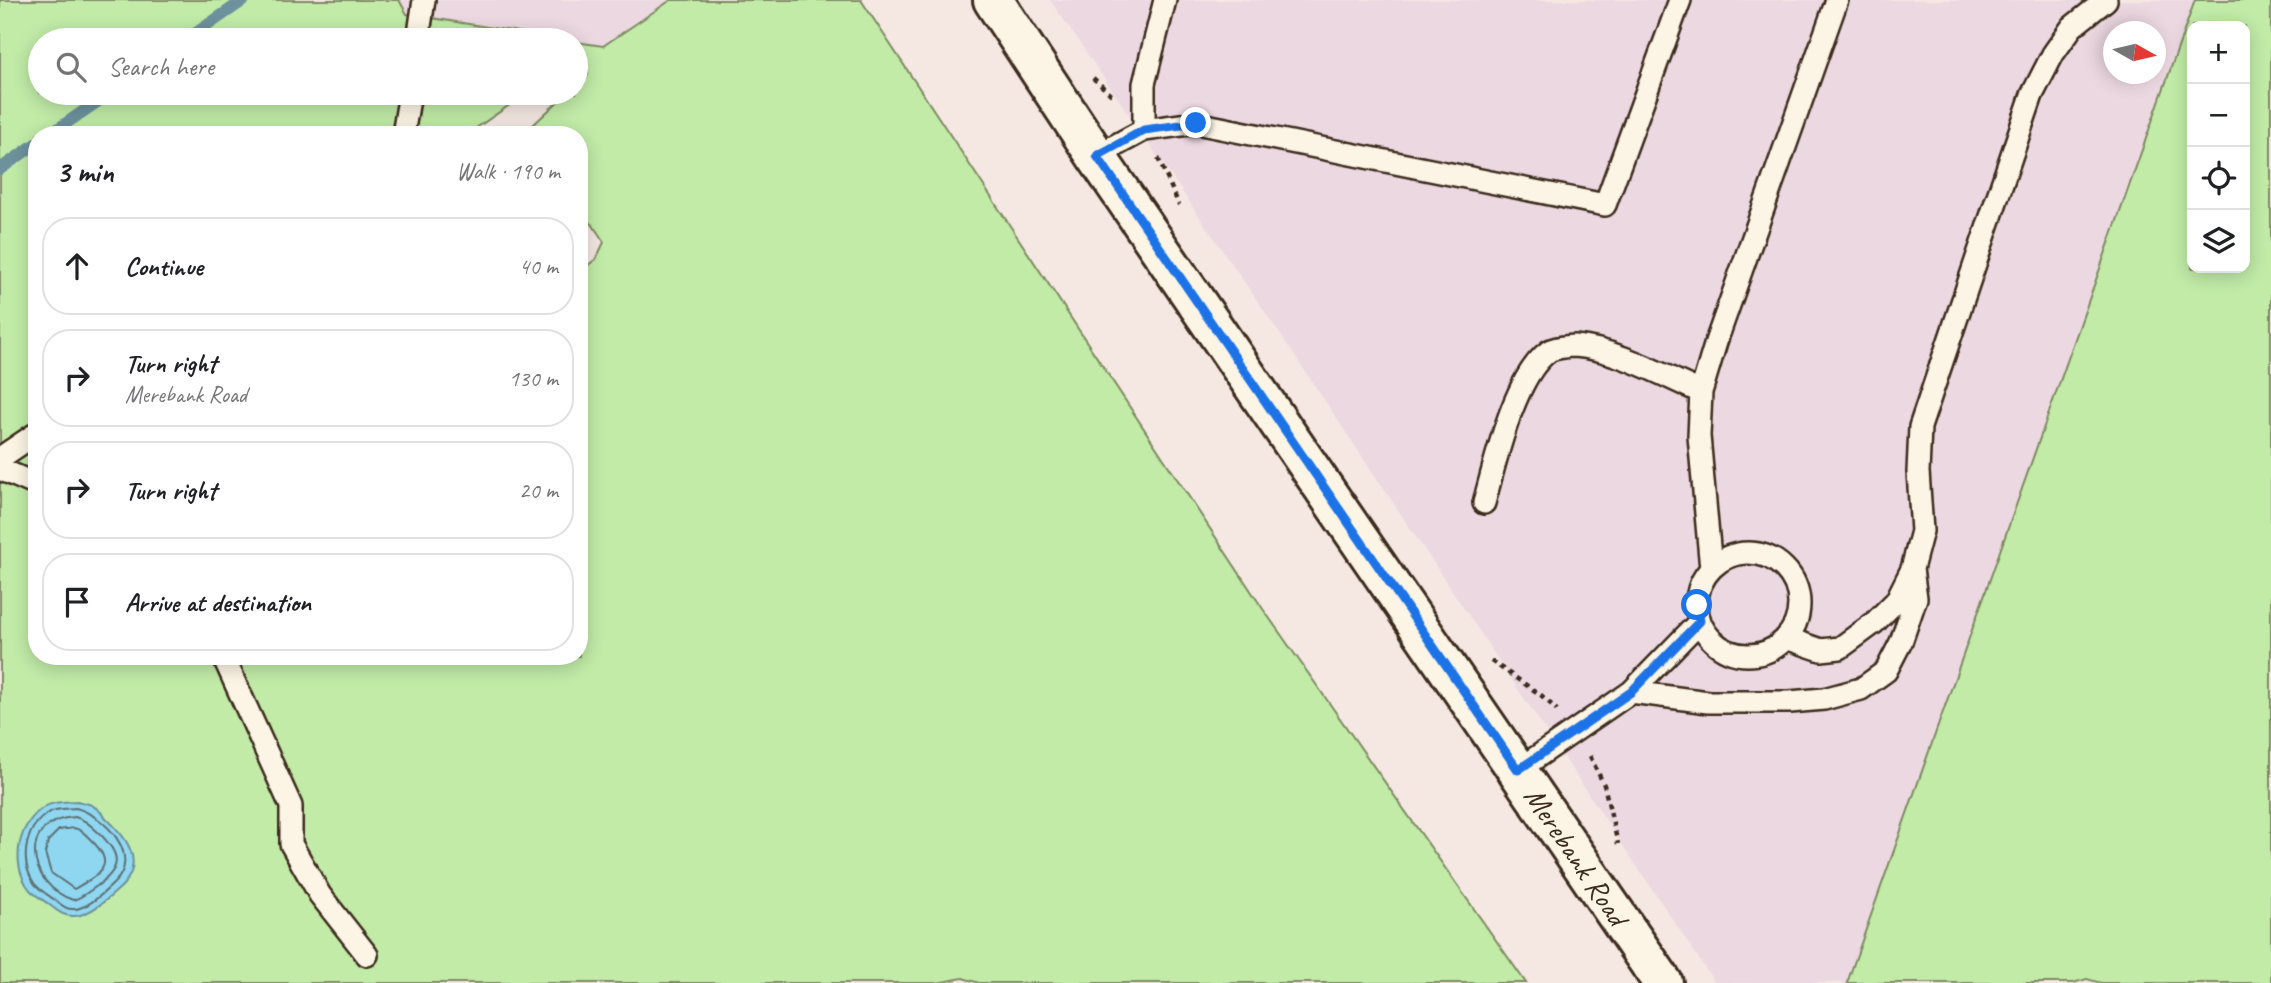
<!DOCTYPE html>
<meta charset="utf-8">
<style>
:root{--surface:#fff;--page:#f6f6f6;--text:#202124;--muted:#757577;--line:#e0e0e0}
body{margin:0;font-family:Caveat,sans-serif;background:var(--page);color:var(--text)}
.controls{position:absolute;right:21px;top:21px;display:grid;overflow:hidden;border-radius:14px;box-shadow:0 4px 18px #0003}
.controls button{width:63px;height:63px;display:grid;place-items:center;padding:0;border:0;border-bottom:2px solid var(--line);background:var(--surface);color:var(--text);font:35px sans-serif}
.compass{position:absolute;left:2103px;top:21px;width:63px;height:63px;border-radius:50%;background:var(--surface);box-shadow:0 4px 18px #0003;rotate:98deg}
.stop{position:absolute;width:21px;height:21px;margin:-16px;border:5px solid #1a73e8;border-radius:50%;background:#fff}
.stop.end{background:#1a73e8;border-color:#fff;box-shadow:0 2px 7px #0008}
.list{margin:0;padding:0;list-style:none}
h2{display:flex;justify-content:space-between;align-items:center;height:91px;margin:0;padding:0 28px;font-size:30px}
h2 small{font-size:23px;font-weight:400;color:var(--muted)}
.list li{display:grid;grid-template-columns:46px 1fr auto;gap:21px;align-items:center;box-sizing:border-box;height:98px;margin:0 14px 14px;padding:0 14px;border:2px solid var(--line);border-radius:28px}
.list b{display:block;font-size:26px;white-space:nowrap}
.list p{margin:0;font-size:23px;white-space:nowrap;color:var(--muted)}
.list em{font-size:23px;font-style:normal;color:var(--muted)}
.icon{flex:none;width:38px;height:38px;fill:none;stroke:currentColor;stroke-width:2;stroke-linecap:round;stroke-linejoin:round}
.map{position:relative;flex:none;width:2271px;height:983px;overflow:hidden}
.search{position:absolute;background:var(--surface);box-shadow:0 4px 18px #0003;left:28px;top:28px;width:560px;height:77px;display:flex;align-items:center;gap:18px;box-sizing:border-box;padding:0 24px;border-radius:38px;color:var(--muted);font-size:26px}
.panel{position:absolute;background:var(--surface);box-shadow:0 4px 18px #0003;left:28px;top:126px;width:560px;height:539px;border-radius:28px}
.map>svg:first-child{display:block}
.built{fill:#ecd8e1;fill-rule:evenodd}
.green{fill:#c1eba7;stroke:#7e8a62;stroke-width:2;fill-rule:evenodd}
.water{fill:#8fd6f1;stroke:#6d919d;stroke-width:2}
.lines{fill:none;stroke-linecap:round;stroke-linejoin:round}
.shore{stroke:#5d6f72;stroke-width:2}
.stream{stroke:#6d919d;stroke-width:12}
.lane-casing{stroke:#3b2a1e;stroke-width:26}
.street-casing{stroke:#3b2a1e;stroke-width:44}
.path{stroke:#3b2a1e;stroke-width:4.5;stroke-dasharray:5 5;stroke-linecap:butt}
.lane{stroke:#fcf5e5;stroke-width:21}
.street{stroke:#fcf5e5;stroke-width:38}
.route{stroke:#1a73e8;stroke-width:9}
.labels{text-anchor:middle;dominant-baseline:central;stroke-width:7;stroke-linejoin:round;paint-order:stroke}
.street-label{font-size:30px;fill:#3b2a1e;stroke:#fcf5e5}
</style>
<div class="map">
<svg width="2271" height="983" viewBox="0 0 2271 983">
<rect width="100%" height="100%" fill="#f5e8e3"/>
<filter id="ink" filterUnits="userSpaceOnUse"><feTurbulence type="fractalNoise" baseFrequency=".0143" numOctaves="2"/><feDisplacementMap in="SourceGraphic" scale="14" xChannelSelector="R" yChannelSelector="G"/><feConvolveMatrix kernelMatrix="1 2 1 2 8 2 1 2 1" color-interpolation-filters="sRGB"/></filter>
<g filter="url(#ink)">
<!-- built -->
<path class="built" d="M399 0H671L603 46 407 14Z
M1050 0H2195L1847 983H1715L1276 328ZM2114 32H2156V74H2114Z"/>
<!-- green -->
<path class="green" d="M0 0H399L407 14 568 40H40V93H527L466 135H37V656H579V272L596 259 604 242 592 224 579 214V135H532V126L567 93H576V84L588 75 584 59 576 61V42L603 46 671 0H861L1263 609 1526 983H979L963 978 937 983H0Z
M2195 0H2271V983H2101L2087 979 2073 983H1847ZM2192 26H2245V268H2192Z"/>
<!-- water -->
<path class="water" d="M77 801C82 803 89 803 93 806 99 809 104 816 108 820 129 840 145 864 120 888 109 898 90 915 75 916 65 917 59 912 51 906 45 901 36 896 30 890 9 864 18 822 46 806 55 801 68 802 77 801Z"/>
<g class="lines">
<!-- shore -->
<path class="shore" d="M76 808C105 816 143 856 114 883 105 892 87 909 74 909 66 910 61 904 55 900 48 895 39 890 34 883 19 860 25 826 50 812 57 808 68 809 76 808Z
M75 817C86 820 90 825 98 832 120 853 124 867 97 886 89 891 82 898 73 900 27 885 17 820 75 817Z
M74 828C82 830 86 835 92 841 118 866 98 875 74 889L51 873 45 853 48 841 59 830Z"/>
<!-- stream -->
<path class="stream" d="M186 40 244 0
M49 135 110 93
M0 169 37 143"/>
<!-- lane casing -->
<g class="lane-casing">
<path id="lane" d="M418 40 424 0
M1144 130V84L1165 0
M403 135 410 93
M1096 156 1144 130 1196 123 1605 205 1680 0
M0 458 37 433
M0 469 37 485
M1484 503C1495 463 1514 376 1549 351 1554 348 1568 346 1575 346 1616 349 1664 376 1701 392
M1697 604a51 51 0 1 1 102 0a51 51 0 1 1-102 0Z
M1711 569 1699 436 1701 392 1716 342 1837 0
M1786 638 1821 650 1840 648 1874 623 1896 601 1912 569 1922 531 1918 472 1920 427 2032 95 2053 54 2072 27 2106 0
M223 656 291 806V844L320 895 367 955
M1631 692 1708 702H1790L1824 699 1861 689 1886 671 1901 642 1916 598 1912 569
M1518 770 1631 692 1700 621"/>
</g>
<!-- street casing -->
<g class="street-casing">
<path id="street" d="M993 0 1096 156 1663 983"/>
</g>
<!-- path -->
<path class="path" d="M1093 78 1115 98
M1158 158 1179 205
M1491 661 1541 695 1557 710
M1590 756 1604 785 1618 844"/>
<!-- lane -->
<use href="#lane" class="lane"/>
<!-- street -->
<use href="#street" class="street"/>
</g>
</g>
<g class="lines" filter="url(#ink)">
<!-- route -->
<path class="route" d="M1196 123 1144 130 1097 156 1518 770 1631 692 1700 621 1697 605"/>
</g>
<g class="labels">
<!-- street labels -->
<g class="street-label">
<text transform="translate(1576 856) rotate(56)">Merebank Road</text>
</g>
</g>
</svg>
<div class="controls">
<button>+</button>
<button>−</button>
<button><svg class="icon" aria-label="locate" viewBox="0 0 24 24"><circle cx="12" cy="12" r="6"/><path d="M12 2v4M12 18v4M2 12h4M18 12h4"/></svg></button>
<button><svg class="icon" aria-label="layers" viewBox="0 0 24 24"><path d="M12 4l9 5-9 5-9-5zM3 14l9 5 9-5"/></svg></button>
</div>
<svg class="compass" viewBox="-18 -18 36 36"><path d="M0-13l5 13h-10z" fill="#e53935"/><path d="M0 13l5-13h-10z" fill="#757577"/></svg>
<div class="stop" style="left:1697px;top:605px"></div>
<div class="stop end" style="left:1196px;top:123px"></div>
<div class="search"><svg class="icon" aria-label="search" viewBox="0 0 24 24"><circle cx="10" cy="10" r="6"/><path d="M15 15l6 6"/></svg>Search here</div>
<section class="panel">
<h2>3 min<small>Walk · 190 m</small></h2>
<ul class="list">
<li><svg class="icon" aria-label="ahead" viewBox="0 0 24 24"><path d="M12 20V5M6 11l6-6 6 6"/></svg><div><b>Continue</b></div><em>40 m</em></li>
<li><svg class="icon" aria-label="right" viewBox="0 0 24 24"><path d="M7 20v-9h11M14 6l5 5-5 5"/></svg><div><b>Turn right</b><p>Merebank Road</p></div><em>130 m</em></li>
<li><svg class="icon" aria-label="right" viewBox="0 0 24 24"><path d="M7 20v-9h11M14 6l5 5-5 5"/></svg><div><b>Turn right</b></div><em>20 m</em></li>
<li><svg class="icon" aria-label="arrive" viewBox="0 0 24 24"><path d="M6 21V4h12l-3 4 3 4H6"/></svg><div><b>Arrive at destination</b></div></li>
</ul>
</section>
</div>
